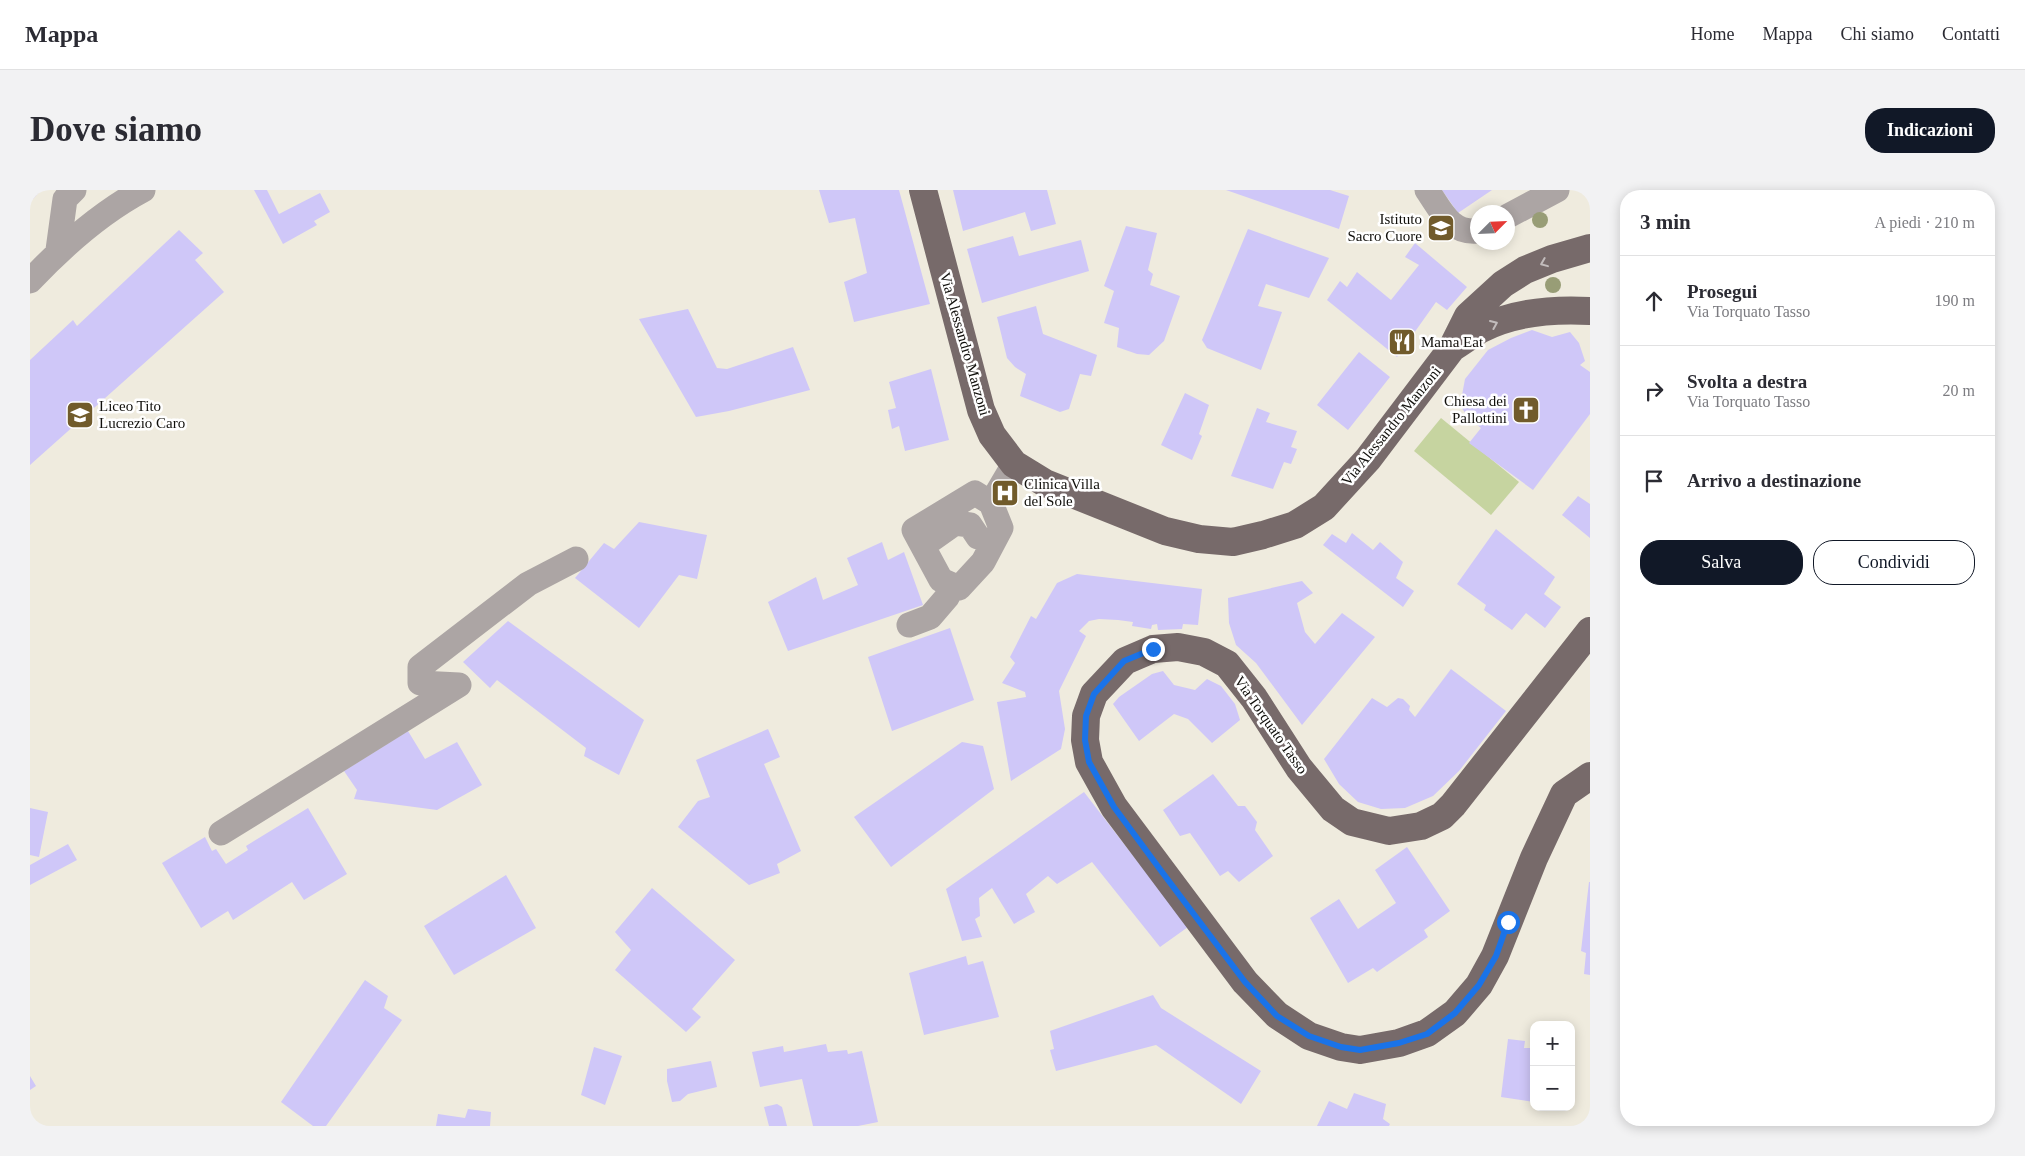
<!DOCTYPE html>
<html lang="it">
<meta charset="utf-8">
<style>
:root{--surface:#fff;--page:#f2f2f3;--text:#2b2b33;--muted:#7c7c81;--line:#e1e1e2;--accent:#111827}
body{margin:0;font-family:"Times New Roman",serif;background:var(--page);color:var(--text)}
.controls{position:absolute;right:15px;bottom:15px;display:grid;overflow:hidden;border-radius:10px;box-shadow:0 2px 12px #0003}
.controls button{width:45px;height:45px;display:grid;place-items:center;padding:0;border:0;border-bottom:1px solid var(--line);background:var(--surface);color:var(--text);font:25px sans-serif}
.compass{position:absolute;left:1440px;top:15px;width:45px;height:45px;border-radius:50%;background:var(--surface);box-shadow:0 2px 12px #0003;rotate:66deg}
.stop{position:absolute;width:15px;height:15px;margin:-11px;border:4px solid #1a73e8;border-radius:50%;background:#fff}
.stop.end{background:#1a73e8;border-color:#fff;box-shadow:0 1px 5px #0008}
.list{margin:0;padding:0;list-style:none}
h2{display:flex;justify-content:space-between;align-items:center;height:65px;margin:0;padding:0 20px;font-size:21px}
h2 small{font-size:16px;font-weight:400;color:var(--muted)}
.list li{display:grid;grid-template-columns:32px 1fr auto;gap:15px;align-items:center;box-sizing:border-box;height:90px;padding:0 20px;border-top:1px solid var(--line)}
.list b{display:block;font-size:19px;white-space:nowrap}
.list p{margin:0;font-size:16px;white-space:nowrap;color:var(--muted)}
.list em{font-size:16px;font-style:normal;color:var(--muted)}
.actions{display:flex;gap:10px;padding:15px 20px}
.actions a{flex:1;padding:11px 0;border:1px solid var(--accent);border-radius:20px;text-align:center;font-size:18px;color:var(--accent)}
.actions .main{background:var(--accent);color:#fff}
.icon{flex:none;width:28px;height:28px;fill:none;stroke:currentColor;stroke-width:2;stroke-linecap:round;stroke-linejoin:round}
.map{position:relative;flex:none;width:1560px;height:936px;overflow:hidden;border-radius:20px}
header{display:flex;align-items:center;gap:30px;box-sizing:border-box;height:70px;padding:0 25px;background:var(--surface);border-bottom:1px solid var(--line)}
header strong{font-size:24px}
nav{display:flex;gap:28px;margin-inline-start:auto;font-size:18px}
.intro{display:flex;align-items:center;justify-content:space-between;box-sizing:border-box;height:120px;padding:0 30px}
h1{margin:0;font-size:35px}
.button{padding:12px 22px;border-radius:20px;background:var(--accent);color:#fff;font-size:18px;font-weight:700}
main{display:flex;gap:30px;padding:0 30px}
aside{flex:1;background:var(--surface);border-radius:20px;box-shadow:0 2px 12px #0003}
.map>svg:first-child{display:block}
.green{fill:#c6d4a0}
.building{fill:#cfc7f8}
.lines{fill:none;stroke-linecap:round;stroke-linejoin:round}
.minor{stroke:#aca5a4;stroke-width:25}
.major{stroke:#776a6a;stroke-width:28}
.tree{fill:#989d76}
.oneway{stroke:#c2bcbc}
.route{stroke:#1a73e8;stroke-width:6}
.labels{text-anchor:middle;dominant-baseline:central;stroke-width:5;stroke-linejoin:round;paint-order:stroke}
.poi-label{font-size:15px;fill:#100f0b;stroke:#fff;text-anchor:start}
.street-label{font-size:15px;fill:#100f0b;stroke:#fff}
</style>
<header>
<strong>Mappa</strong>
<nav><a>Home</a><a>Mappa</a><a>Chi siamo</a><a>Contatti</a></nav>
</header>
<div class="intro"><h1>Dove siamo</h1><a class="button">Indicazioni</a></div>
<main>
<div class="map">
<svg width="1560" height="936" viewBox="0 0 1560 936">
<rect width="100%" height="100%" fill="#efebde"/>
<!-- green -->
<path class="green" d="M1411 228 1489 292 1461 325 1384 261Z"/>
<!-- building -->
<path class="building" d="M0 0H11L3 9 0 6Z
M224 0H237L249 24 290 3 300 22 284 31 287 35 253 54Z
M789 0H869L900 114 824 132 814 92 837 83 825 28 799 33Z
M923 0H1017L1026 34 1001 41 995 22 933 41Z
M1196 0H1300L1319 6 1309 39Z
M1412 0H1462L1428 23Z
M1096 36 1127 43 1118 80 1123 84 1120 95 1150 106 1134 151 1119 165 1107 164 1087 157 1089 138 1074 133 1084 101 1074 96Z
M1218 39 1299 68 1279 108 1236 94 1228 116 1252 122 1231 180 1177 158 1172 150Z
M149 40 173 63 165 70 194 102 0 275V170L43 130 47 136Z
M983 46 989 66 1051 50 1059 81 952 113 937 59Z
M1385 53 1437 97 1417 120 1406 112 1367 167 1297 110 1310 91 1317 97 1327 82 1361 110 1389 75 1375 67Z
M1006 116 1013 144 1067 165 1061 186 1050 184 1039 219 1030 222 990 206 996 184 985 177 977 168 967 127Z
M658 119 687 178 697 179 763 157 780 200 699 221 666 227 609 129Z
M1502 140 1522 147 1540 142 1549 153 1555 171 1550 175 1560 182V224L1503 300 1439 253 1451 238 1440 229 1430 216 1435 189 1458 160 1481 148Z
M1329 162 1360 187 1318 240 1287 215Z
M901 179 919 250 875 261 869 236 862 239 858 220 866 218 859 192Z
M1155 203 1179 215 1169 244 1172 246 1162 270 1131 255Z
M1227 218 1240 223 1236 232 1267 241 1261 257 1267 259 1261 274 1254 272 1243 299 1201 286Z
M1548 306 1560 314V348L1532 325Z
M609 332 677 345 667 389 649 385 609 438 545 388 574 353 584 359Z
M1466 339 1525 387 1514 404 1531 417 1515 438 1496 423 1482 440 1454 420 1456 415 1427 394Z
M1322 343 1343 360 1350 352 1373 372 1366 388 1384 401 1373 417 1293 355 1302 344 1316 353Z
M852 352 858 370 874 362 893 415 758 461 738 412 786 387 793 410 828 395 817 368Z
M1047 384 1172 399 1168 435 1153 434 1152 439 1128 440 1127 434 1122 435 1121 439 1102 436 1103 432 1088 430 1069 429 1059 431 1049 441 1056 446 1029 501 1035 539 1031 559 981 591 967 512 996 507 995 502 972 493 985 473 980 467 1001 426 1006 429 1027 393Z
M1272 391 1283 403 1267 413 1275 442 1285 454 1312 423 1345 447 1272 535 1226 473 1206 455 1199 433 1198 408Z
M478 431 614 530 589 585 554 566 556 558 467 490 460 498 433 472Z
M920 438 944 510 862 541 838 467Z
M1421 479 1476 521 1429 581 1403 606 1375 618 1351 619 1328 612 1309 594 1294 569 1342 508 1357 517 1368 508 1373 509 1380 516 1379 520 1385 527Z
M1133 481 1144 495 1165 500 1177 489 1191 496 1205 514 1210 530 1182 553 1158 529 1144 524 1109 551 1083 514 1089 507 1122 484Z
M738 539 750 567 734 574 771 661 747 674 750 683 719 695 648 637 668 611 680 607 666 570Z
M378 541 395 569 427 552 452 595 407 620 324 609 327 600 314 581Z
M932 552 953 556 964 599 861 677 824 627Z
M1183 584 1208 616H1215L1227 632 1225 640 1243 666 1209 692 1198 681 1190 686 1160 643 1150 646 1133 620Z
M1054 602 1158 737 1130 757 1062 672 1027 694 1018 686 996 704 1005 722 984 734 962 698 949 708 950 726 945 729 952 747 932 751 916 699Z
M0 618 18 622 9 667 0 665Z
M278 618 317 684 274 710 262 692 203 730 198 721 171 738 132 673 175 647 182 661 186 659 196 674 218 660 216 656Z
M38 654 47 670 0 695V675Z
M1377 657 1420 721 1394 740 1398 747 1347 782 1343 778 1318 793 1280 728 1309 709 1328 739 1366 713 1345 680Z
M476 685 506 738 424 785 394 736Z
M1559 692H1560V785L1554 784 1556 763 1551 761Z
M622 698 705 770 662 819 671 827 656 842 585 780 601 760 585 742Z
M936 766 938 775 953 771 969 827 894 845 879 783Z
M335 790 358 806 354 818 372 830 296 936H283L251 912Z
M1123 805 1131 818 1231 881 1211 914 1126 855 1026 881 1020 860 1024 859 1020 841Z
M1478 849 1495 851 1494 858H1504V912L1471 907Z
M796 854 798 862 817 860 818 864 832 861 848 932 828 936H783L772 889 730 897 722 862 753 856 754 862Z
M564 857 592 866 575 915 551 905Z
M681 871 687 897 658 904 650 911 642 912 637 891V879Z
M0 886 6 896 0 900Z
M1324 903 1356 914 1353 929 1360 934 1359 936H1287L1299 911 1317 919Z
M747 914 752 917 757 936H739L734 917Z
M438 919 461 922 460 936H406L408 924 435 928Z"/>
<g class="lines">
<!-- minor -->
<path class="minor" d="M1397 0C1411 20 1420 44 1448 41
M1478 26 1527 0
M28 60 35 9 44 0
M0 91C34 55 70 23 113 0
M961 313 945 303 884 340 911 390 929 398 953 372 971 338 961 313 984 274
M901 350 925 333 940 335 948 347
M879 435 900 427 918 406
M191 643 429 495 390 493V477L498 394 546 369"/>
<!-- major -->
<path class="major" d="M893 0 951 220 962 245 984 274 1015 293 1135 341 1169 349 1203 352 1233 345 1265 335 1294 317 1338 269 1422 158 1438 126 1473 94 1495 80 1522 69 1560 58
M1422 158C1432 152 1441 145 1451 139 1484 122 1524 119 1560 121
M1560 441 1423 615 1412 626 1391 636 1359 641 1322 632 1303 619 1269 578 1224 508 1197 474 1174 462 1148 457 1123 459 1095 471 1064 504 1056 526 1055 550 1059 572 1084 617 1215 792 1247 825 1279 846 1311 857 1330 860 1369 853 1397 843 1425 823 1449 795 1465 766 1504 668 1534 604 1560 586"/>
</g>
<!-- trees -->
<g class="tree">
<circle cx="1510" cy="30" r="8"/>
<circle cx="1523" cy="95" r="8"/>
</g>
<!-- one-way arrows -->
<defs><path id="oneway-chevron" d="M-2-3.5L2.5 0L-2 3.5" fill="none" stroke-width="1.6" stroke-linecap="round" stroke-linejoin="round" transform="scale(1.25)"/></defs>
<g class="oneway">
<use href="#oneway-chevron" transform="translate(1514 73) rotate(158)"/>
<use href="#oneway-chevron" transform="translate(1464 134) rotate(-23)"/>
</g>
<g class="lines">
<!-- route -->
<path class="route" d="M1123 459 1094 471 1064 504 1056 526 1055 550 1059 572 1084 617 1132 682 1215 792 1247 826 1279 846 1311 857 1330 860 1369 853 1397 844 1425 823 1449 795 1466 766 1478 732"/>
</g>
<!-- icons -->
<defs>
<g id="school-square" transform="scale(1.4375)"><rect x="-9" y="-9" width="18" height="18" rx="4" fill="#715b2b" stroke="#fff"/><path d="M0-5L7-2L0 1L-7-2ZM-4 1L0 2.5L4 1V4Q0 6-4 4Z" fill="#fff"/></g>
<g id="restaurant-square" transform="scale(1.4375)"><rect x="-9" y="-9" width="18" height="18" rx="4" fill="#715b2b" stroke="#fff"/><path d="M-5-6h1v4h1v-4h1v4h1v-4h1v5L-1.5 .5V6h-2V.5L-5-1ZM5-6V6H3V1.5H1.5Q1.5-4 5-6Z" fill="#fff"/></g>
<g id="church-square" transform="scale(1.4375)"><rect x="-9" y="-9" width="18" height="18" rx="4" fill="#715b2b" stroke="#fff"/><path d="M-1.2-6h2.4v3.5h3.3v2.4h-3.3V6h-2.4V-.1h-3.3v-2.4h3.3Z" fill="#fff"/></g>
<g id="hospital-square" transform="scale(1.4375)"><rect x="-9" y="-9" width="18" height="18" rx="4" fill="#715b2b" stroke="#fff"/><path d="M-5-5h3v3.5h4V-5h3V5h-3V1.5h-4V5h-3Z" fill="#fff"/></g>
</defs>
<g fill-rule="evenodd">
<use href="#school-square" x="1411" y="38"/>
<use href="#restaurant-square" x="1372" y="152"/>
<use href="#church-square" x="1496" y="220"/>
<use href="#school-square" x="50" y="225"/>
<use href="#hospital-square" x="975" y="303"/>
</g>
<g class="labels">
<!-- poi labels -->
<g class="poi-label">
<text x="1392" y="29" text-anchor="end">Istituto<tspan x="1392" dy="17">Sacro Cuore</tspan></text>
<text x="1391" y="152">Mama Eat</text>
<text x="1477" y="211" text-anchor="end">Chiesa dei<tspan x="1477" dy="17">Pallottini</tspan></text>
<text x="69" y="216">Liceo Tito<tspan x="69" dy="17">Lucrezio Caro</tspan></text>
<text x="994" y="294">Clinica Villa<tspan x="994" dy="17">del Sole</tspan></text>
</g>
<!-- street labels -->
<g class="street-label">
<text transform="translate(935 154) rotate(74)">Via Alessandro Manzoni</text>
<text transform="translate(1361 236) rotate(-51)">Via Alessandro Manzoni</text>
<text transform="translate(1241 535) rotate(55)">Via Torquato Tasso</text>
</g>
</g>
</svg>
<div class="controls">
<button>+</button>
<button>−</button>
</div>
<svg class="compass" viewBox="-18 -18 36 36"><path d="M0-13l5 13h-10z" fill="#e53935"/><path d="M0 13l5-13h-10z" fill="#7c7c81"/></svg>
<div class="stop" style="left:1478px;top:732px"></div>
<div class="stop end" style="left:1123px;top:459px"></div>
</div>
<aside>
<h2>3 min<small>A piedi · 210 m</small></h2>
<ul class="list">
<li><svg class="icon" aria-label="ahead" viewBox="0 0 24 24"><path d="M12 20V5M6 11l6-6 6 6"/></svg><div><b>Prosegui</b><p>Via Torquato Tasso</p></div><em>190 m</em></li>
<li><svg class="icon" aria-label="right" viewBox="0 0 24 24"><path d="M7 20v-9h11M14 6l5 5-5 5"/></svg><div><b>Svolta a destra</b><p>Via Torquato Tasso</p></div><em>20 m</em></li>
<li><svg class="icon" aria-label="arrive" viewBox="0 0 24 24"><path d="M6 21V4h12l-3 4 3 4H6"/></svg><div><b>Arrivo a destinazione</b></div></li>
</ul>
<div class="actions"><a class="main">Salva</a><a>Condividi</a></div>
</aside>
</main>
